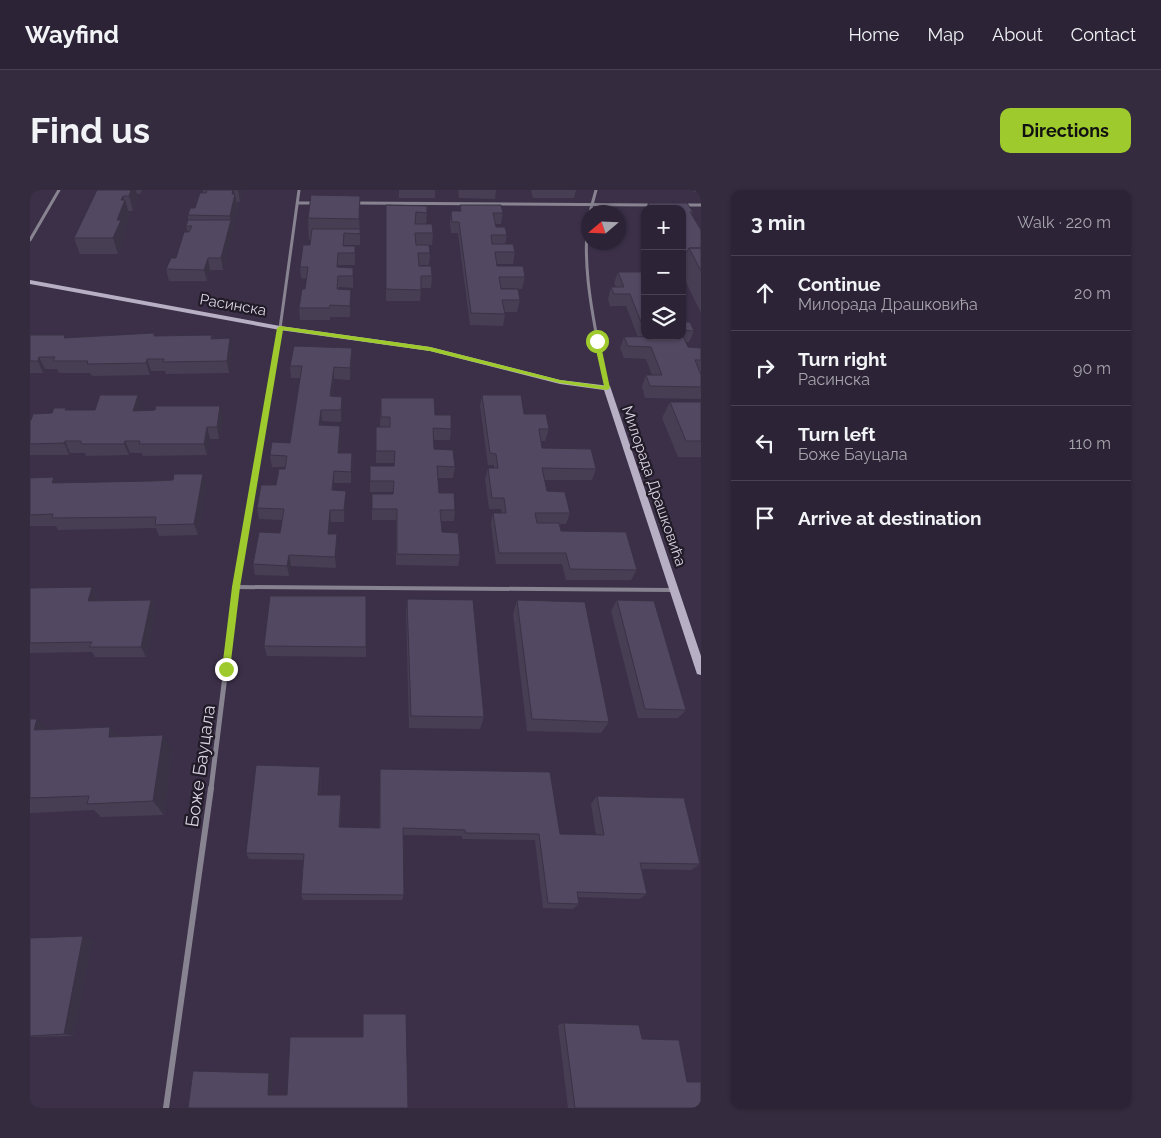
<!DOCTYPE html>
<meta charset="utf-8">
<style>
:root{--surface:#2c2436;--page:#342c3e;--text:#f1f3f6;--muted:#a6a4ad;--line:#484151;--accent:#9fca2d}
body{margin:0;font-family:Raleway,sans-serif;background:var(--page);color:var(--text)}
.controls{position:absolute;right:15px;top:15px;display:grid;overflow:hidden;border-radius:10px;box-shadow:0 1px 4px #0004}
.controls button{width:45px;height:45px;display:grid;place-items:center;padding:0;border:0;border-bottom:1px solid var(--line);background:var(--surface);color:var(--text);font:25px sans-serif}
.compass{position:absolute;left:551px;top:15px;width:45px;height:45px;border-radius:50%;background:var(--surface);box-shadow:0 1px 4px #0004;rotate:251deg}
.stop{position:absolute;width:15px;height:15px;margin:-11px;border:4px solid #9fca2d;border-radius:50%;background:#fff}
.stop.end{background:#9fca2d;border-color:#fff;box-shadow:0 1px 5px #0008}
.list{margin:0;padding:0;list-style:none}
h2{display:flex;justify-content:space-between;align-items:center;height:65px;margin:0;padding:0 20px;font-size:21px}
h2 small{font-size:16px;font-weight:400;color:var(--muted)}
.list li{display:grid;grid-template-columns:32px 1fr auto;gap:15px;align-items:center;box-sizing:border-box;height:75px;padding:0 20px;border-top:1px solid var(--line)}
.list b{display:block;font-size:19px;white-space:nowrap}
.list p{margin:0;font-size:16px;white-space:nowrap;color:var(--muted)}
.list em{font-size:16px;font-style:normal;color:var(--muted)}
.icon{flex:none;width:28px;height:28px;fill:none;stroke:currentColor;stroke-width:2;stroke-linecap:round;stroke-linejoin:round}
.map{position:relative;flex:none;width:671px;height:918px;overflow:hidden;border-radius:10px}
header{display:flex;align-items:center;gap:30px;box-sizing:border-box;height:70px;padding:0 25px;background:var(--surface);border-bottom:1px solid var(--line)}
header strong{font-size:24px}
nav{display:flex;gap:28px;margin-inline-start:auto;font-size:18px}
.intro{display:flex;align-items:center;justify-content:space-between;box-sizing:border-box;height:120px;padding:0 30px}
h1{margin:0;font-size:35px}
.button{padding:12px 22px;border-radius:10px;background:var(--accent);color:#111;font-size:18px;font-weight:700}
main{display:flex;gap:30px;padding:0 30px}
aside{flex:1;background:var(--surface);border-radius:10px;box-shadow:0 1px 4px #0004}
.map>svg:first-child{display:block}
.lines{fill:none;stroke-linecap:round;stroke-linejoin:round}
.lane{stroke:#888390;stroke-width:4}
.street-far3{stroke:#888390;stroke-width:3}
.street-far2{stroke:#888390;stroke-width:4}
.street-far1{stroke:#888390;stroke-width:5}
.street{stroke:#888390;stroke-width:6}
.secondary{fill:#b7afc3;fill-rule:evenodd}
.wall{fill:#473e54}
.shaded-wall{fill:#3a3245}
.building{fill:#534862;stroke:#3a3245}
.route{fill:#9fca2d}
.labels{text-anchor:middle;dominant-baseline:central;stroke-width:4.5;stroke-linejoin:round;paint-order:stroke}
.far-street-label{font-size:15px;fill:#d8d1e1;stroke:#201b26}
.street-label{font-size:18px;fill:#d8d1e1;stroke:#201b26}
</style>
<header>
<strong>Wayfind</strong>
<nav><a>Home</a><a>Map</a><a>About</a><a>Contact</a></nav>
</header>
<div class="intro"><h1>Find us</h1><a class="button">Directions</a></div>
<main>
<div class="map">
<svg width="671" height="918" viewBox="0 0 671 918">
<rect width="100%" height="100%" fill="#3b3048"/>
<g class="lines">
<!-- lane -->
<path class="lane" d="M206 397 643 400"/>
<!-- street-far3 -->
<path class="street-far3" d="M268 13H286
M324 13 623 15
M654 15H671
M560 22 566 0
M558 28C553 70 560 112 568 153
M0 50 29 0
M248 153 269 0"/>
<!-- street-far2 -->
<path class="street-far2" d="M567 152 577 198
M214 349 248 152"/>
<!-- street-far1 -->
<path class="street-far1" d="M181 599 206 397 214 348"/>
<!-- street -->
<path class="street" d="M136 918 181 598"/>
<!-- secondary -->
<path class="secondary" d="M0 90 250 136 400 157 530 190 580 196 671 466V485L667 484 666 481 574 200 530 194 400 161 250 140 0 94Z"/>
</g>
<!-- wall -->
<path class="wall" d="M67 0H112L110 4H107L108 7 103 21H98L100 26 94 41 95 46 88 64H50L44 48Z
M173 0H213L210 12H207L208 20 193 80H180L177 91H139L136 79 146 68 158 42 156 36 158 30V25L165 18 173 3Z
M369 0H405V8H369Z
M428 0H466L465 9 429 8Z
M501 0H546L544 8H503Z
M663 0H671V2H664Z
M330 6V55H314V56H325V75H308V77L323 78V98L309 97 308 99 321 100V111L320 127H300V130H270L269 118 275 99 277 89 271 88 270 77 280 55 281 50H279L278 28Z
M618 13H657L663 22 662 25 671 40V123L652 84V19H616Z
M356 15 397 23 396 34 403 43 402 55H386L400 63 399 75H389V76L402 86 401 98H391L390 111H356Z
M430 15 473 23 471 34H465L466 37 477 45 475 54 485 62 483 74H467V76L495 87 492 99 471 98 490 110 487 122H474L475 124 473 136 440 135 428 43H421L420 32 421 21H430Z
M588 82H615V146H652V129L654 132 664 141 659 152H656L658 157 671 158V182H670L671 185V209L615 208 612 197 616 185H622L616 169 594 168 590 158 594 147H608L596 116H580L578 109 581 97H586L584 93Z
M652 106 656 115 652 123Z
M124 143 125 146 182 145 183 149 202 160 199 183 136 184 135 181H121L120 185 62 186 60 183H29L27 179H15L13 183H0V145L37 148Z
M322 158V169L320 190 304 189 302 206 312 207 313 218 311 232 292 231 291 235 310 236 311 248 310 263H322L323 275 321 293H304V300L316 301V312L314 332H301L300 344H307V355L306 378 261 376 259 386 225 385 223 374 250 343 252 330 229 329 227 318 246 295 255 279V277H242L240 265 260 253 270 188H261L260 176Z
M452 205 494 224 519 239 515 251H511L512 258 566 279 562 290H514L517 301 540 323 536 334H530L531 341 607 380 601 390H536L532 374H466L461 334 463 323H472L471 319H459L455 289 458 278H464V275H458L450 216Z
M351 208 405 225 421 239 420 250H403L404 259 425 277 423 288H408L409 303 425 320 424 331H411L412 342 430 365 428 376 366 375V330H342V304H363V302H340V291L364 276V273H346V237H350Z
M640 212H671V267H648L632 228Z
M112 217 111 220 193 227 189 249H180L177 265 113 266 112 263H100L99 265 56 266 55 263H40L39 265H0V230L22 223 36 218 37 220H65Z
M24 287 27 293 176 295 168 345 129 346 126 338 28 340 26 336H0V288Z
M62 397 68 408 67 411 121 410 126 420 116 467H65L62 462 0 463V398Z
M336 406V467L237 466 234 456Z
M377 409 454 527 450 539 379 538 376 423Z
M487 410 579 532 571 543 497 541 483 424Z
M587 410 656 520 648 528H608L581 421Z
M0 529 17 539 80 537 87 546 142 561 134 625 71 627 64 620 0 623Z
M291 585 290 605H311V613L310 637 349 638 350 587 530 644 566 645 561 614 567 606 670 674 661 680 612 679 617 704 609 709 548 707 549 714 543 719 513 718 505 650 432 649V646L373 645 374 705 372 710H273L271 704 273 670 219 669 216 663Z
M0 748 62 750 44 846 0 847Z
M534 833 612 849 657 892 671 918H538L528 835Z"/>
<!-- shaded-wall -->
<path class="shaded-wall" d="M0 0H4L5 2 0 8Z
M101 0H106L108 7 103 21 99 6Z
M203 0H204L205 6V4L208 20 203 42 200 26 202 4Z
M208 0H213L210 12Z
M93 6 95 12V10L100 26 94 41 95 46 88 64 83 48 91 10Z
M330 6V28L329 44V29Z
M201 30 203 42 193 80 191 68Z
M178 68 180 80 177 91 174 80Z
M321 100V111L320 127V116Z
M200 148 202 160 199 183 197 171Z
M322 158V169L320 190V178Z
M9 167 15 179 13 183 8 171Z
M117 169 121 181 120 185 116 173Z
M304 177V189L301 218 300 206Z
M108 205 112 217 107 232 103 221Z
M312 207 313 218 311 232V220Z
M190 216 193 227 189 249 187 237Z
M291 220 292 231 290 247 289 235Z
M310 236 311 248 309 274 308 263Z
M177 237 180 249 177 265 174 254Z
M35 251 40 263 39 265 34 253Z
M95 251 100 263 99 265 94 254Z
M322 263 323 275 321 293V282Z
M304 281V293L303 311 302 300Z
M173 284 176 295 168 345 164 334Z
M24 287 30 299 22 293Z
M316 301V312L314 332V320Z
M300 320 301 332 299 355 298 344Z
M307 344V355L306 378 305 367Z
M259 365 261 376 259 386 257 376Z
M62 397 68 408 64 421 58 411Z
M121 410 126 420 116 467 111 457Z
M7 529 23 546 4 540Z
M80 537 93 554 79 547Z
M133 545 142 561 134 625 123 611Z
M290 577 291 585 289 612 288 605Z
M53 746 62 750 44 846 34 844Z
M239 883H243L242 904 238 905Z"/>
<!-- building -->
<path class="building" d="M67 0H101L99 6H93L91 10H95L87 30H91L83 48H44Z
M177 0H203L202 4H205L200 26 158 25 160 18H165L170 3H176Z
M281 5 330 6 329 29 278 28Z
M618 13H657L663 22H660L671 40V58H659L657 62H652V19H621Z
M356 15 397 16V23L386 22 385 34H402L403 43H385L386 55H399L400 63H388L389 76H401L402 86H391V100L356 99Z
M430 15H471L473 23H463L466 37H475L477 45H461L462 54H483L485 62H465L467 76H493L495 87H469L471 99H488L490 110H472L475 124 441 123 429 32H422L421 21H431Z
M158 30H201L191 68H178L174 80 136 79 141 68H146L154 42H159L162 36H156Z
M282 39H330V44L314 43 313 56H325V63H308L307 77 323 78V86H308L307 99 321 100 320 116 300 115 299 118H269L272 99H275L278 77H270L273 55H280Z
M659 58H671V81Z
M588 82H615V142L600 104H584L581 97H594Z
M652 106 656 115H652Z
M652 129 654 132H660L664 141 652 140Z
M124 143V146L182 145 181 149 200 148 197 171 133 172 134 169H117L116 173 57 174 58 171H23L25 167H9L8 171H0V145H35L34 148Z
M652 144 658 157 671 158V170H665L671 185V197L620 196 616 185H632L621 157 598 156 594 147 652 146Z
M264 156 322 158 320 178 304 177 300 206 312 207 311 220H291L289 235 310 236 308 263H322L321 282 304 281 302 300 316 301 314 320H300L298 344H307L305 367 259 365 257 376 223 374 229 342 250 343 254 319 227 318 231 295H246L249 279H255L257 266 240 265 242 252 260 253 272 176H260Z
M70 205H108L103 221 125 220 126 216H190L187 237H177L174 254H109L110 251H95L94 254H51V251H35L34 253 0 254V230H1L3 224 22 223 24 218H36L35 220H65Z
M452 205H491L494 224H516L519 239H509L512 258 561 259 566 279 512 278 517 301 535 302 540 323H505L507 333H529L531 341 596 342 607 380 540 379 536 363H469L463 323H476L474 308H462L458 278H468L466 264 460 263Z
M351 208H404L405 225H421V239L403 238 404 259 423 260 425 277 407 276 409 303H424L425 320H410L412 342 428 343 430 365 367 364V319H342V304H363L364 291H340V276H364L365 261H346V237H360V227H351Z
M640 212H671V251H656Z
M144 284H173L164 334 125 335 126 327 22 328 23 324 0 325V288L24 287 22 293 122 291 143 290Z
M62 397 58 411 121 410 111 457H59L62 452 0 453V398Z
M240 406H336V457L234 456Z
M377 409 443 410 454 527 381 526Z
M487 410 555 412 579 532 502 529Z
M587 410 624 411 656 520 615 519Z
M0 529H7L4 540 80 537 79 547 133 545 123 611 57 614 59 606 0 608Z
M226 575 290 577 288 605H311L309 637 350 638V579L520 582 530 644 574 645 567 606 654 608 670 674 610 673 617 704 547 702 549 714 518 713 509 644 435 643V640L373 638 374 705 271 704 274 664 216 663Z
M53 746 34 844 0 846V748Z
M333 824H376L378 918H158L163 881 239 883 238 905H257L260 847H333Z
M534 833 609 835 612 849 649 850 657 892H671V918H545Z"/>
<!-- route -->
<path class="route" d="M250 136 400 157 530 190 574 196 564 151 567 149 570 151 580 198 577 200 530 193 400 161 253 140 210 397 200 479 196 483 192 479 202 397 247 138Z"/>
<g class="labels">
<!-- far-street labels -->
<g class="far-street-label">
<text transform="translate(203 115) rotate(10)">Расинска</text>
<text transform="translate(624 296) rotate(71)">Милорада Драшковића</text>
</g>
<!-- street labels -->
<g class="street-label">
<text transform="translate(170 576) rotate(-82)">Боже Бауцала</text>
</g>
</g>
</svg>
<div class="controls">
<button>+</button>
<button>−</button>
<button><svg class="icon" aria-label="layers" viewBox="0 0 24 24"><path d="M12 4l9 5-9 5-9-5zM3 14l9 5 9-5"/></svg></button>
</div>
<svg class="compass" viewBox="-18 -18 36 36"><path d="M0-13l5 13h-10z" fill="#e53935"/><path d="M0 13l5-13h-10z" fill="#a6a4ad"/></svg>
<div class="stop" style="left:567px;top:151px"></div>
<div class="stop end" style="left:196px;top:479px"></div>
</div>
<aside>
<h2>3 min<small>Walk · 220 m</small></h2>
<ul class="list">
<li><svg class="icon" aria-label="ahead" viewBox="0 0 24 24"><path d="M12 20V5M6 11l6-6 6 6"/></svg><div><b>Continue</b><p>Милорада Драшковића</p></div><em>20 m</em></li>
<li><svg class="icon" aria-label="right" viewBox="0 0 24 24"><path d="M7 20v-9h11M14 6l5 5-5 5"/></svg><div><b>Turn right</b><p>Расинска</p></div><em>90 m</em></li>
<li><svg class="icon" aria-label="left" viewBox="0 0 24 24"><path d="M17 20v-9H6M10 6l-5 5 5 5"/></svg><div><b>Turn left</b><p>Боже Бауцала</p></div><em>110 m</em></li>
<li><svg class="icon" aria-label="arrive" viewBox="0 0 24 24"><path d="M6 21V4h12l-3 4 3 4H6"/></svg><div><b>Arrive at destination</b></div></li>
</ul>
</aside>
</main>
